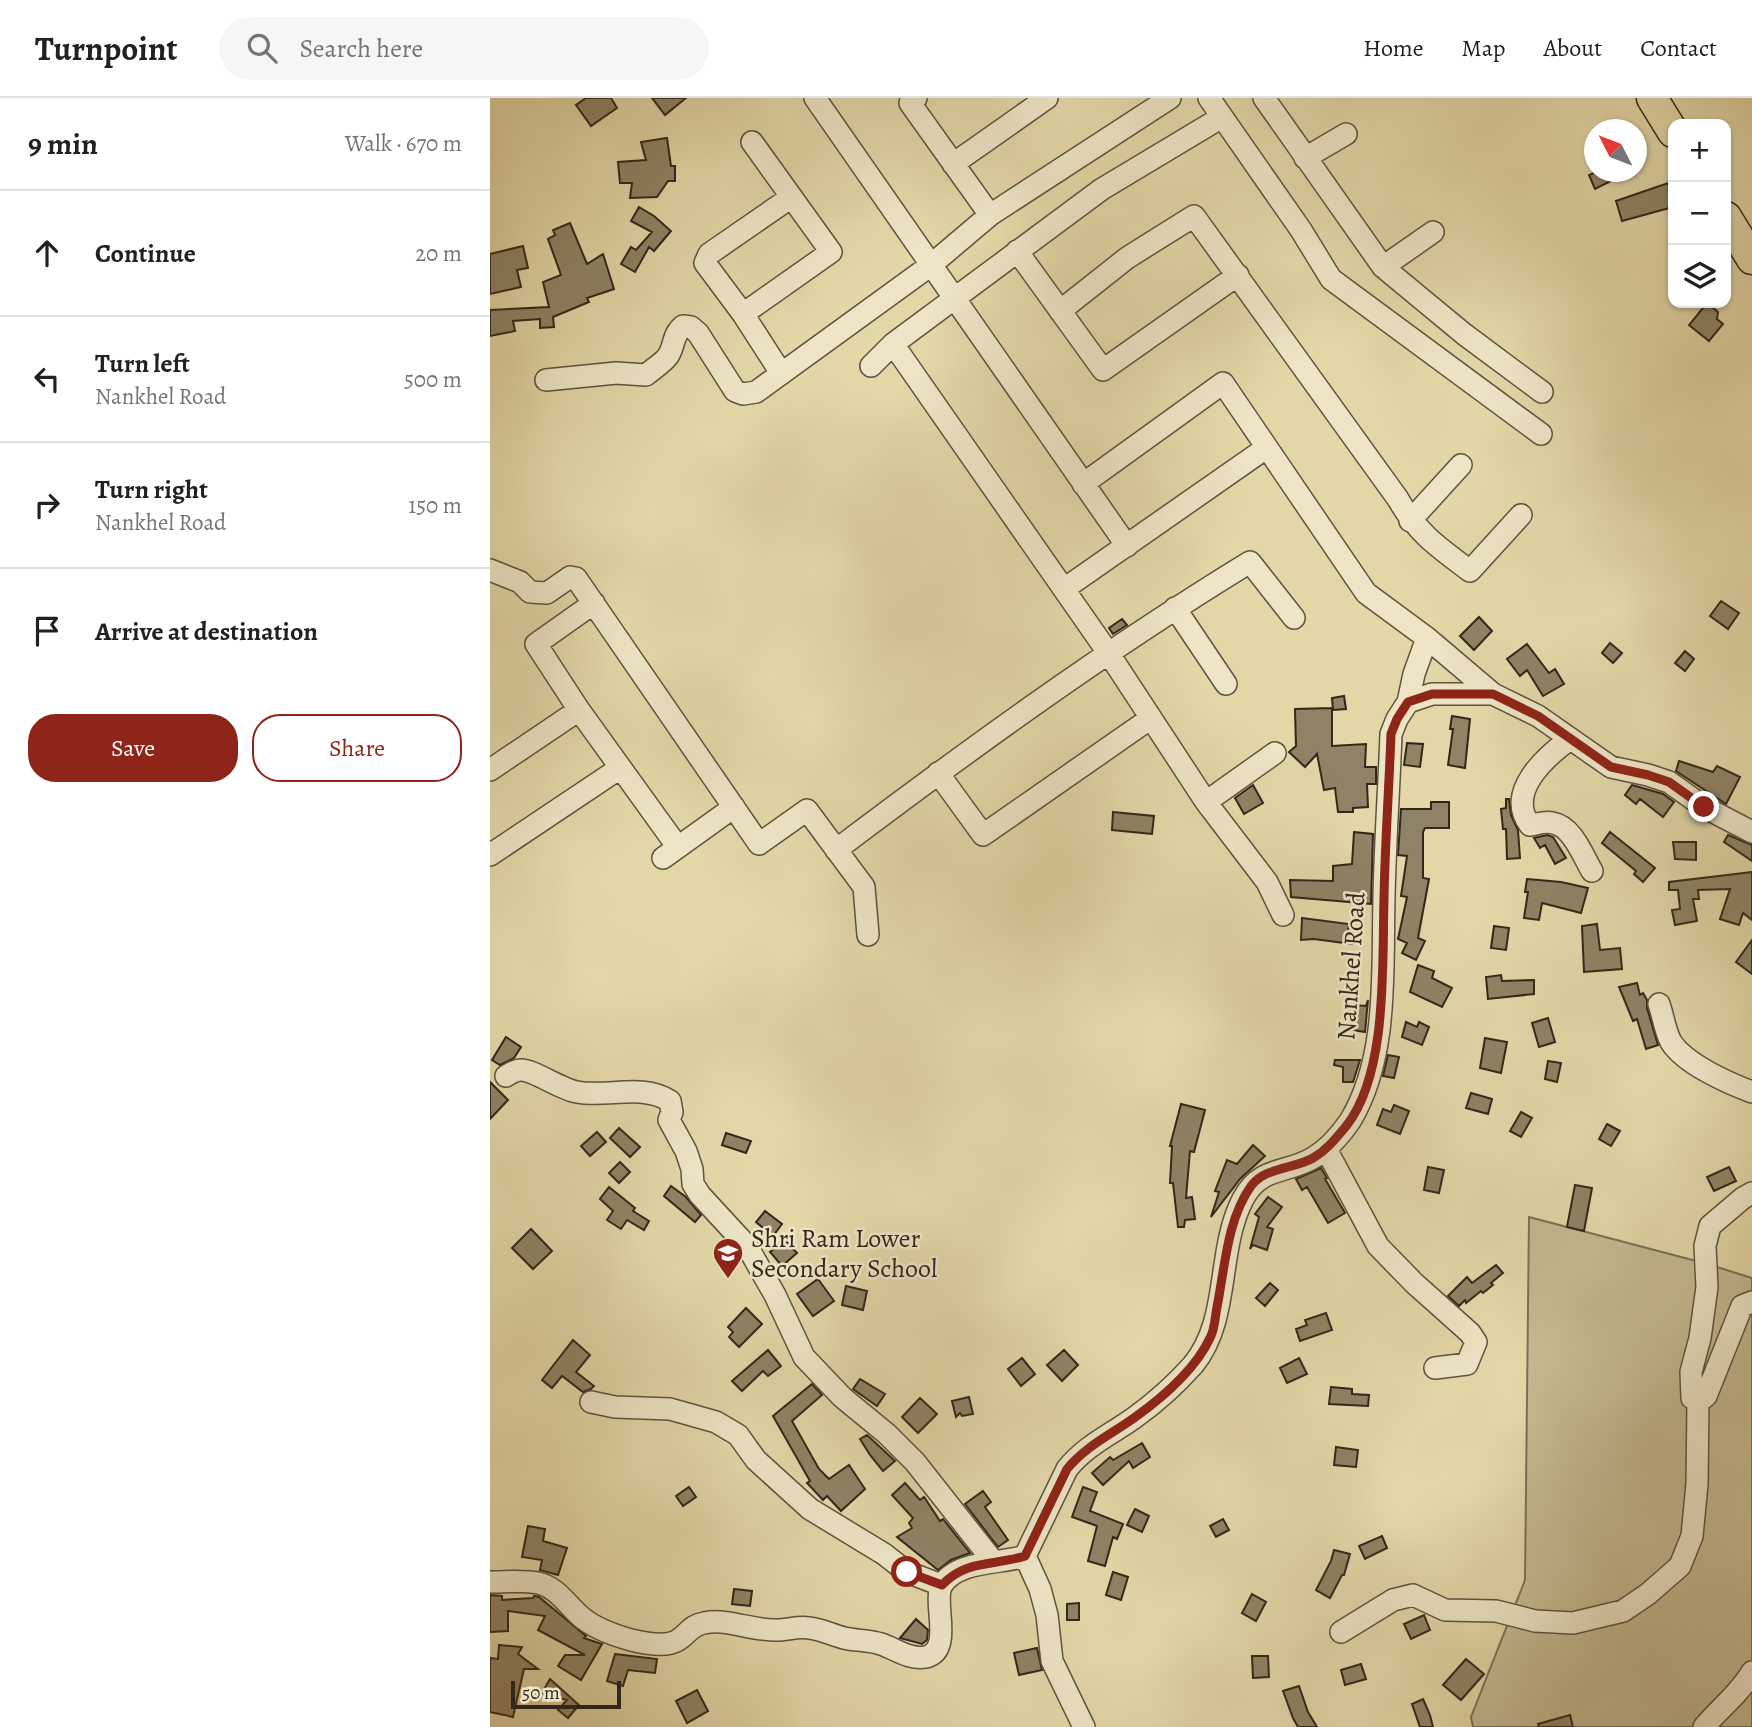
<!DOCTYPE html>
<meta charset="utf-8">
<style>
:root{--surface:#fff;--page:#f6f6f6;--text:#202124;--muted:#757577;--line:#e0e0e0;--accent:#8f2418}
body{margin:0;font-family:Alegreya,serif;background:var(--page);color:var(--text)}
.controls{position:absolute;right:21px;top:21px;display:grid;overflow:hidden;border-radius:14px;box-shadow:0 2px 5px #0004}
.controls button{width:63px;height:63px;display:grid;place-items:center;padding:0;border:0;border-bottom:2px solid var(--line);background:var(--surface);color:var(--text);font:35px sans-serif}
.compass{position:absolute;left:1094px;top:21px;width:63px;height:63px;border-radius:50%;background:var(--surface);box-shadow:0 2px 5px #0004;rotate:312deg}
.scale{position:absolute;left:21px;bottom:18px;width:110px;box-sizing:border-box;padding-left:7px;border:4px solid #32271b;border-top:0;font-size:19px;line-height:24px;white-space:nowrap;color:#32271b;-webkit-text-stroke:5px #ede5c6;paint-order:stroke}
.stop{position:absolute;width:21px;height:21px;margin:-16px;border:5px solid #8f2418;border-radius:50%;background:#fff}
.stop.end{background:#8f2418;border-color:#fff;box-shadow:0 2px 7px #0008}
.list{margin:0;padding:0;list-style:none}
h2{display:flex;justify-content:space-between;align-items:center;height:91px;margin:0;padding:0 28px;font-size:30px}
h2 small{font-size:23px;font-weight:400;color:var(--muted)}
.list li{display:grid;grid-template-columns:46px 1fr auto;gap:21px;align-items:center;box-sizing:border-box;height:126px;padding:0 28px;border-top:2px solid var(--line)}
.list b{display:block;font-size:26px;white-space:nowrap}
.list p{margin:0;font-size:23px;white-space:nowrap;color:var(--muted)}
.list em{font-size:23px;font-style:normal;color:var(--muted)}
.actions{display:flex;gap:14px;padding:21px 28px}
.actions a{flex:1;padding:16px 0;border:2px solid var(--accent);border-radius:28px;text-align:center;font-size:24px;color:var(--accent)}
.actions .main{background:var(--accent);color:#fff}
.icon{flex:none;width:38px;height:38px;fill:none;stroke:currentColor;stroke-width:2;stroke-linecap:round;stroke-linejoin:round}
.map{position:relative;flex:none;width:1262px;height:1629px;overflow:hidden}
header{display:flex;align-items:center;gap:42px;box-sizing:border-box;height:98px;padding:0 35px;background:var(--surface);border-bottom:2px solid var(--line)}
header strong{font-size:33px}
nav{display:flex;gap:38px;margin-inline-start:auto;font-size:24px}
.search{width:490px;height:63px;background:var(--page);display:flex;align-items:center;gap:18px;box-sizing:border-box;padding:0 24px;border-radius:38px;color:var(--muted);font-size:26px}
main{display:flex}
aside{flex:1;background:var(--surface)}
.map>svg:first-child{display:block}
.green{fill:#c5b990;stroke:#7c7056;stroke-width:2}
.building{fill:#8e8364;stroke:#32271b;stroke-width:2}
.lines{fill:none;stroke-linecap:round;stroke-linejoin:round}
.minor-casing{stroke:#5e533e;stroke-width:24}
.highway-casing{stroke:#32271b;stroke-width:33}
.minor{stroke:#ede5c6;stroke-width:21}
.highway{stroke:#e3d7a8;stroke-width:30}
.route{stroke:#8f2418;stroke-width:9}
.labels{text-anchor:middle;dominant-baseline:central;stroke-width:5;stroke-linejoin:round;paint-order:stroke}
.street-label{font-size:26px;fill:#32271b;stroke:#ede5c6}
.poi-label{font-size:26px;fill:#32271b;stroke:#ede5c6;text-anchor:start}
</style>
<header>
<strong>Turnpoint</strong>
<div class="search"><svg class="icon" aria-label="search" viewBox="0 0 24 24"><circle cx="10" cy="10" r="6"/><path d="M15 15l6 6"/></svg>Search here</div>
<nav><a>Home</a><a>Map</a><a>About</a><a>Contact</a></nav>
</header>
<main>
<aside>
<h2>9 min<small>Walk · 670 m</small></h2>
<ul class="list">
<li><svg class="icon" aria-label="ahead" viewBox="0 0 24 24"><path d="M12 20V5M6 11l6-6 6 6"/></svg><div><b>Continue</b></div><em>20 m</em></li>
<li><svg class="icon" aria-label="left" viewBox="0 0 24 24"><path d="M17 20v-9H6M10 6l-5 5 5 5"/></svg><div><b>Turn left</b><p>Nankhel Road</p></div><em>500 m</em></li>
<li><svg class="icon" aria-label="right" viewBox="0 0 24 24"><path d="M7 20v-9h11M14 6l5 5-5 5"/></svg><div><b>Turn right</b><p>Nankhel Road</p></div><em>150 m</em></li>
<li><svg class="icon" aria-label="arrive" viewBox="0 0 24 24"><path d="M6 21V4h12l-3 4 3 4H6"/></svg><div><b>Arrive at destination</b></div></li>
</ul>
<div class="actions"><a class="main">Save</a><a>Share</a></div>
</aside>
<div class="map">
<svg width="1262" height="1629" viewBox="0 0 1262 1629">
<rect width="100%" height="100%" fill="#e3d7a8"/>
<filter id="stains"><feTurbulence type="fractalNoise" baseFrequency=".00286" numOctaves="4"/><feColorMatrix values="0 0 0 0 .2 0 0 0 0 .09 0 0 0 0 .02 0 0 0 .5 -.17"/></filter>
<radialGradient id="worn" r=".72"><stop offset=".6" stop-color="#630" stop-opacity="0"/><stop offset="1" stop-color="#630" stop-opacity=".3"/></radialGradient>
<!-- green -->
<path class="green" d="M1039 1119 1214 1165 1262 1180V1629H983L981 1619 1035 1482Z"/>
<!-- building -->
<path class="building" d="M96 0H121L127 10 101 28 86 7Z
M162 0H196L175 17Z
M177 40 181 68H185V83H178L167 99 140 100 142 85H130L128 64 156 62 151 44Z
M1107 74H1139L1105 91 1099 77Z
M1178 85 1183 109 1132 123 1126 103Z
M149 109 164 118 181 133 164 153 159 149 145 174 131 166 141 149 146 152 162 134 141 123Z
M80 125 97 166 113 156 124 191 97 200 99 204 63 219 64 229 50 230V221L23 223 25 233 0 238V212L59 209 53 184 71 177 58 141 65 137 63 132Z
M33 148 38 170 27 172 31 189 0 196V156Z
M1217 205 1228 214 1227 221 1233 226 1219 243 1199 227Z
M1231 503 1249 515 1238 531 1220 518Z
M989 519 1002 533 984 552 970 538Z
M632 521 637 527 623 536 619 530Z
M1120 545 1132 555 1123 565 1112 555Z
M1037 546 1059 575 1065 571 1074 586 1053 598 1037 572 1030 578 1017 561Z
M1195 553 1204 561 1195 573 1185 565Z
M854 598 856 611 843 612 842 600Z
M842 610V648L876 646 875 669H886V686H877L878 709 863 710V714H848L845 690 834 692 827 656 815 669 799 654 806 648 805 611Z
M962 618 980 621 975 670 958 667 963 631H960Z
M917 645 933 646 930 669 914 667Z
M1189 663 1223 674 1227 668 1250 679 1236 706 1186 673Z
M763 687 773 705 754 716 745 700Z
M1142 687 1173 696 1184 704 1173 719 1150 701 1146 706 1135 697Z
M1016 701H1019L1021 717 1028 732 1030 760 1017 761 1016 731H1013L1011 711 1016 710Z
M941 704H959V730H935L933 734V780L939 781 928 840 935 843 926 862 912 855 917 845 908 841 917 799 911 798 917 758 908 757 911 711H941Z
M623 714 664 718 662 736 622 732Z
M864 734 883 736 881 806 801 799 800 782 843 783V768L862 766Z
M1120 734 1165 770 1153 784 1144 776 1146 773 1112 745Z
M1057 737 1063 739 1076 760 1065 766 1055 747 1050 750 1044 740Z
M1238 737 1262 747V763L1234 744Z
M1183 744H1206V762L1185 761Z
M1262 774V822L1253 815 1249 827 1230 821 1240 791 1208 792 1209 801H1203L1207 823 1185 827 1182 812 1190 811 1188 792H1179V784Z
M1037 781 1071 784 1098 790 1091 815 1052 805 1049 822 1034 820 1038 794H1035Z
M812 820 859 826 858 834H863L862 846 824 841 811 842Z
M1107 826 1110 852 1130 850 1132 871 1094 874 1092 828Z
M1004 828 1019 830 1016 852 1001 850Z
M1262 842V876L1246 864Z
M928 867 944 873 942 880 962 890 952 909 920 894Z
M1011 877 1012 883 1044 882V896L998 901 996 879Z
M1147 885 1150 897 1153 895 1157 902V910L1168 947 1156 951 1147 921 1143 923 1129 889Z
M878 902 875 934 862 932 865 907 876 908Z
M1058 920 1065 944 1049 949 1042 925Z
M916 924 927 929 929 924 939 929 932 947 912 939Z
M16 939 31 949 24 960 10 967 2 962Z
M995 940 1017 944 1011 975 990 970Z
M898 957 909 959 904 980 893 978Z
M845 962H870L863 984H853V969L844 967Z
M1058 963 1071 965 1067 984 1055 981Z
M0 984 18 1002 0 1021Z
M981 995 1002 1001 998 1016 976 1010Z
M691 1006 715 1012 704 1054 700 1053 696 1100 702 1099 705 1121 695 1122 694 1129H688L683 1085H680L682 1048H680Z
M904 1007 919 1013 910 1036 887 1027 893 1011 901 1014Z
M1031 1014 1042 1020 1031 1039 1020 1033Z
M1117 1026 1130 1033 1121 1048 1109 1041Z
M129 1030 150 1049 140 1059 120 1040Z
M107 1034 116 1044 100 1058 91 1048Z
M236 1035 261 1043 256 1055 232 1047Z
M763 1047 775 1058 750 1081 721 1119 729 1094 725 1093 737 1062 747 1066Z
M130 1064 140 1074 129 1085 119 1075Z
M938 1069 954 1072 949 1095 934 1092Z
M1239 1069 1246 1083 1224 1093 1217 1079Z
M831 1070 837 1080 835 1081 855 1115 838 1125 817 1089 812 1092 806 1081Z
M1085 1087 1102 1090 1094 1133 1077 1129Z
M181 1088 196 1099 211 1117 205 1124 174 1098Z
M119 1089 145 1110 143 1113 159 1123 154 1132 137 1122 131 1131 117 1122 123 1113 110 1101Z
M778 1099 792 1109 777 1129 783 1131 777 1152 763 1147 760 1151 769 1119 765 1116Z
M275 1113 292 1126 283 1138 266 1124Z
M41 1131 62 1153 43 1171 22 1150Z
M295 1142 307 1155 292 1168 280 1154Z
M1006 1167 1013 1175 1001 1185 1003 1187 993 1195 991 1193 976 1205 975 1202 969 1208 958 1198 977 1179 982 1185Z
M328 1181 344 1203 323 1218 307 1196Z
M780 1185 788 1192 775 1208 766 1200Z
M356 1188 377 1193 373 1212 352 1207Z
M256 1210 272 1226 249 1249 239 1239 243 1234 238 1229Z
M836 1215 842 1232 810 1243 806 1231 817 1227 815 1222Z
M83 1242 100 1257 86 1274 104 1288 101 1291 93 1294 72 1278 62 1290 52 1282Z
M278 1252 291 1268 278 1278 273 1273 252 1293 242 1283Z
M574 1252 588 1267 572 1283 557 1267Z
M532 1260 545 1276 531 1288 518 1271Z
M809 1260 817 1276 797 1285 790 1270Z
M370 1281 395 1296 387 1308 363 1291Z
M322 1286 332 1297 302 1323 329 1371 339 1381 359 1367 375 1391 351 1413 337 1398 333 1402 317 1385 320 1383 283 1318Z
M841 1289 862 1291V1296L879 1297 878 1308 839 1306Z
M479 1299 483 1316 472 1318 470 1315 466 1319 462 1303Z
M430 1300 447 1316 428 1335 412 1319Z
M377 1337 405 1363 393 1373 380 1357 370 1341Z
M652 1345 660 1359 643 1370 639 1363 613 1387 602 1375 620 1359 623 1362Z
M846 1349 868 1352 866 1369 844 1367Z
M415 1385 430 1402 434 1399 450 1423 453 1421 480 1455 461 1462 448 1472 407 1439 422 1430 419 1425 423 1420 402 1397Z
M199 1389 206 1399 193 1408 186 1398Z
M593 1389 607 1394 600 1413 633 1426 627 1441 623 1439 615 1468 598 1463 607 1428 582 1419Z
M493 1393 501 1404 495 1409 518 1442 508 1449 475 1406Z
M645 1411 659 1418 652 1434 637 1427Z
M733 1421 739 1432 726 1439 720 1428Z
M38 1428 55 1431 53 1443 77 1450 68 1477 50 1472 52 1462 32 1459Z
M892 1438 897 1450 875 1461 869 1448Z
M844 1452 860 1456 854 1477H852L840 1500 826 1492 841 1463Z
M623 1474 638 1479 631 1502 616 1497Z
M244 1491 262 1493 260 1508 242 1506Z
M762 1496 776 1504 766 1523 752 1515Z
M0 1497 12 1498V1502L43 1500 44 1498 49 1499 96 1538 94 1540 112 1546 91 1582 68 1568 75 1557H95L48 1532 55 1518 18 1513V1533L0 1534Z
M589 1505V1522H577V1506Z
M934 1517 940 1532 921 1541 914 1526Z
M426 1521 438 1532 437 1542 432 1546 410 1540Z
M9 1547 32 1549 28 1556 48 1571H34L23 1619 0 1614V1560L8 1561Z
M547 1550 552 1572 529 1577 524 1555Z
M125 1556 167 1561 165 1575 138 1572 133 1588 117 1583Z
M762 1558H778L779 1579 763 1580Z
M976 1561 994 1576 971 1602 953 1587Z
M871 1566 876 1581 855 1587 851 1572Z
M60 1581 89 1607 78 1620 68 1612 77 1602 52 1595Z
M809 1588 818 1614 827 1629H808L803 1620 793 1593Z
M207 1592 218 1613 197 1625 186 1603Z
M933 1601 940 1617 943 1629H930L922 1606Z
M1080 1617 1083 1629H1049L1048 1626Z"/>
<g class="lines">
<!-- minor casing -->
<g class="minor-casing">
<path id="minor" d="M325 0 637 448
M426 0 420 5 500 117
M719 0 811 132 841 181 1051 336
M774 0 893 169 974 236 1052 294
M815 60 856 36
M463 66 557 0
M527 153 613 272 748 177
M893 169 943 134
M570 213 637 160 704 118 908 401C927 435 949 450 980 473L1031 417
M253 216 341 154 262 44
M403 246 619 556 716 704 777 784 793 817
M381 268 403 246 612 91 732 19
M291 275 253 216 215 165 219 156 300 100
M56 282 126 275 156 277C163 271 173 265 178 258 185 248 182 237 193 228L201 229 208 235 245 293 253 296 266 294 441 167 500 117 680 0
M593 386 733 285 876 495 937 540 1003 596
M920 423 971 367
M0 472 30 484 40 494 57 495 80 479 86 480 269 746 317 712 374 789 378 837
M574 491 776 350
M104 505 46 546 89 612 187 748
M685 510 736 586
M918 604 924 576 937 540
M1080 641C1055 659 1015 695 1040 727 1047 726 1056 723 1063 725 1082 728 1093 758 1102 773
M0 672 89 612
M448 675 493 737 661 620
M716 704 785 655
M346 752C480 651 616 552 760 464L804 520
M0 757 130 670
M173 760 244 709
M1169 906C1173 917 1175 933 1181 944 1195 966 1238 985 1262 994
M16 978C21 975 25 972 31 972 44 972 70 991 87 994 118 1000 152 985 180 1003L182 1014 179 1022 196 1053 202 1071 203 1086 210 1097 257 1148 285 1197 314 1259 352 1299 397 1336 425 1364 503 1463
M836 1051 888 1148 924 1185 980 1235 986 1244 977 1266 945 1270
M1262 1095 1253 1100 1220 1128 1215 1148 1217 1189 1210 1240 1201 1274 1202 1300 1208 1304 1216 1298 1252 1208 1262 1204
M101 1304 125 1309 180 1311 226 1324 248 1337 266 1362 320 1411 394 1456 417 1474 451 1487
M535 1458 550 1491 557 1517 562 1563 594 1629
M0 1484C15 1484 33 1482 48 1485 66 1489 76 1505 89 1517 103 1530 123 1537 141 1542 154 1545 176 1550 188 1542 198 1536 201 1527 214 1525 238 1520 262 1533 287 1532 297 1532 308 1528 319 1530 331 1531 342 1537 354 1540 366 1543 379 1542 391 1546 406 1551 419 1562 436 1559 464 1552 442 1503 452 1487 467 1462 512 1466 535 1458L577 1371C595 1348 620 1337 644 1320 665 1305 686 1286 703 1267 741 1221 726 1153 753 1101 770 1068 796 1076 823 1060 837 1052 851 1036 860 1023 899 959 892 872 894 800 895 746 899 691 901 636L907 621 918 604 942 596H1003L1048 618 1121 669 1158 677 1179 684 1214 709 1262 734
M851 1534 903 1502 923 1497 955 1512 1006 1513 1045 1523 1083 1525 1133 1513 1158 1496 1190 1468 1202 1438 1207 1386 1208 1304
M1214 1629C1229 1611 1250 1595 1262 1574"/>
</g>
<!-- highway casing -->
<g class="highway-casing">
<path id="highway" d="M1162 0 1183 34
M1236 119 1262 161"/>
</g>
<!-- minor -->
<use href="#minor" class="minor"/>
<!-- highway -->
<use href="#highway" class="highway"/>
</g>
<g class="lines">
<!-- route -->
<path class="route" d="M417 1474 452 1487C476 1461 505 1468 535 1458L577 1371C596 1348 620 1337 644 1320 672 1300 705 1272 720 1240 725 1231 725 1219 727 1209 735 1169 737 1122 761 1088 775 1069 804 1071 823 1060 837 1052 847 1039 857 1027 898 974 892 865 894 800 895 746 899 691 901 636L907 621 918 604 942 596H1003L1048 618 1121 669 1158 677 1179 684 1214 709"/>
</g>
<!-- icons -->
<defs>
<g id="school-pin" transform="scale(1.575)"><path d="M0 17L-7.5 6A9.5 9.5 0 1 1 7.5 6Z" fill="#8f2418" stroke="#ede5c6"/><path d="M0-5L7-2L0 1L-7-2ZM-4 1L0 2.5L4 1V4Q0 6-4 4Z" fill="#fff"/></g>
</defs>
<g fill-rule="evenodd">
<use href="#school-pin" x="238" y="1155"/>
</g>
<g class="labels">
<!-- street labels -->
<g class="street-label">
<text transform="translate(861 868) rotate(-86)">Nankhel Road</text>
</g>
<!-- poi labels -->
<g class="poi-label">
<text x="261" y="1140">Shri Ram Lower<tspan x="261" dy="30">Secondary School</tspan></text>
</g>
</g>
<rect width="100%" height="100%" filter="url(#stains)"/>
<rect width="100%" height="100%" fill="url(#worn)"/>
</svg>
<div class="controls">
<button>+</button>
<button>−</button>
<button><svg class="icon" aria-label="layers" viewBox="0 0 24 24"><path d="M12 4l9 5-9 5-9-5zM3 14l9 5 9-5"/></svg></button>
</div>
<svg class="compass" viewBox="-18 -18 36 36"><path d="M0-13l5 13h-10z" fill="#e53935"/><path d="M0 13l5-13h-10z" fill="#757577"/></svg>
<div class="scale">50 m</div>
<div class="stop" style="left:417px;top:1474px"></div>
<div class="stop end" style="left:1214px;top:709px"></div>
</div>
</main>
